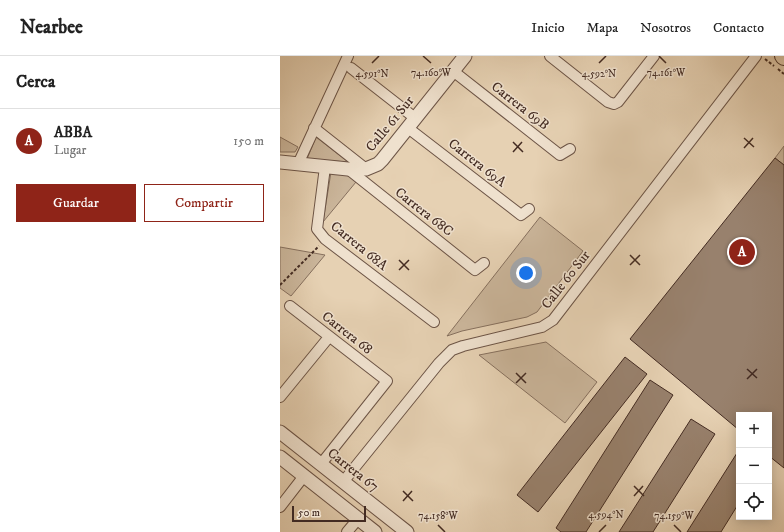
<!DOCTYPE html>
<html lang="es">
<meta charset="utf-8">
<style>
:root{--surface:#fff;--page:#f6f6f6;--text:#222;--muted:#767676;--line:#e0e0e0;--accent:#8f2418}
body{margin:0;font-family:"IM FELL DW Pica",serif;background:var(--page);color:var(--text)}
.controls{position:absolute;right:12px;bottom:12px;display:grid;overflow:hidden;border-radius:0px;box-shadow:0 2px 10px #0003}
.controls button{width:36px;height:36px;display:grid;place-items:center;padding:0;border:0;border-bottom:1px solid var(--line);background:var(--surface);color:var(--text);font:20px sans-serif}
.scale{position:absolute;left:12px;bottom:10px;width:74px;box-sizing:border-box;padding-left:4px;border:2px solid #432b22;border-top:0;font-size:11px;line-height:14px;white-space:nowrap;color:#432b22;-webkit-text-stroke:3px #efe1ce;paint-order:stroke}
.you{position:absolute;left:246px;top:217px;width:14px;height:14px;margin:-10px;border:3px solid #fff;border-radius:50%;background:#1a73e8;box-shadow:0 0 0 6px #1a73e833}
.badge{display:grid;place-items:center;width:26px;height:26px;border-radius:50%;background:var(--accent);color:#fff;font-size:13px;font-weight:700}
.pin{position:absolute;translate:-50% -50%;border:2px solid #fff;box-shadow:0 1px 4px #0006}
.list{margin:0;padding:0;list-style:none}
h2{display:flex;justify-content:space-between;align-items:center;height:52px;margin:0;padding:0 16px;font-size:17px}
h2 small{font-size:13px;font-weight:400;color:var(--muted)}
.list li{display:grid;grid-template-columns:26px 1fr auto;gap:12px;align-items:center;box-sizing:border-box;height:64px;padding:0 16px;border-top:1px solid var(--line)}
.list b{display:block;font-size:15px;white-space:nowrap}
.list p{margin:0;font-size:13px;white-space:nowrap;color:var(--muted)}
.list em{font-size:13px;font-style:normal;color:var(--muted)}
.actions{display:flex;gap:8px;padding:12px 16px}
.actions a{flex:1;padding:9px 0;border:1px solid var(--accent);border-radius:0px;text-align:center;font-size:14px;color:var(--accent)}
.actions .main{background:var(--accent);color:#fff}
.icon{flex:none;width:22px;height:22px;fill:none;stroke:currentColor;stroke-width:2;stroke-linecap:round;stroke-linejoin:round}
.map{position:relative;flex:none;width:504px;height:476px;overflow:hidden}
header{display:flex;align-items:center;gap:24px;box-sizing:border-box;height:56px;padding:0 20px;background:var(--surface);border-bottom:1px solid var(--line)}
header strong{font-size:19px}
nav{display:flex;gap:22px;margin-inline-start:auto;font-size:14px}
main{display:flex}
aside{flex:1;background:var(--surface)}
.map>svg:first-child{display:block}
.green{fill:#cab59a;stroke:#86705e}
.building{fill:#98816d;stroke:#432b22}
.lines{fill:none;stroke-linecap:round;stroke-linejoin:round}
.minor-casing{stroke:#6c5446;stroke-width:12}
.tertiary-casing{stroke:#6c5446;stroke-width:15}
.primary-casing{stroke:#432b22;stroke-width:18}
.path{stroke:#432b22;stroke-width:2;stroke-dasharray:3 2;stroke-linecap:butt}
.minor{stroke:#efe1ce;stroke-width:10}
.tertiary{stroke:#efe1ce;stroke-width:13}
.primary{stroke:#e6d1b3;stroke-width:16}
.ticks{fill:none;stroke:#432b22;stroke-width:1.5}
.labels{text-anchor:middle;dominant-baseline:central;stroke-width:3;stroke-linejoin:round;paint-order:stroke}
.street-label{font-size:14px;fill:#432b22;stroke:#efe1ce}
.ticks-label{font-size:10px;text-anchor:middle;fill:#432b22;stroke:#efe1ce;stroke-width:3;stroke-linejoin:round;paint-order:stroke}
</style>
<header>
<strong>Nearbee</strong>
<nav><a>Inicio</a><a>Mapa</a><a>Nosotros</a><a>Contacto</a></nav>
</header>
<main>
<aside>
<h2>Cerca<small></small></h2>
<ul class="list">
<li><span class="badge">A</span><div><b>ABBA</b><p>Lugar</p></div><em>150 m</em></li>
</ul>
<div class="actions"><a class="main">Guardar</a><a>Compartir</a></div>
</aside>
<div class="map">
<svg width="504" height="476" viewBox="0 0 504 476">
<rect width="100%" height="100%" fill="#e6d1b3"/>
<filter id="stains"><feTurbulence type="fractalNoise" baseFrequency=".005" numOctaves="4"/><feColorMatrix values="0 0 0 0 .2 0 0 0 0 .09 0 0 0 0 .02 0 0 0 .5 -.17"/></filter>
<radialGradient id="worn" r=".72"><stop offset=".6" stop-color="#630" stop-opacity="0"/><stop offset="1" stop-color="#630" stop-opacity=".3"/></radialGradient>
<!-- green -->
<path class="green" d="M0 81 18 91 15 96H0Z
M36 81 68 106 27 103Z
M504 90V109L495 102Z
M51 116 67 118 76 126 43 166Z
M260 161 303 195 257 256 247 261 182 275 167 280Z
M0 191 45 199 11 240 0 232Z
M266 286 317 326 285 367 199 299Z"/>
<!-- building -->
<path class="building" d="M495 102 504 109V412L489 400V359H459V374L350 283Z
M345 301 367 318 258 456 237 439Z
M370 324 393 339 306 476H281L276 472Z
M411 363 435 378 373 476H339Z
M457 397 459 398V447L441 476H407Z"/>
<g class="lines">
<!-- minor casing -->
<g class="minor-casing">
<path id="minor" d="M270 0 328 46 334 48 338 46 374 0
M71 12 135 62
M173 15 280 99 290 93
M34 72 86 113
M128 72 241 159 249 153
M18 108 68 0
M45 111 37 173 45 183 154 266
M68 113 195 214 204 207
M10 250 107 325 41 408
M0 341 49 281
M63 426 159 307 172 294 183 290 262 271 273 264 476 0
M0 451 24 420
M67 476 78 463"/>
</g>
<!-- tertiary casing -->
<g class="tertiary-casing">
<path id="tertiary" d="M0 106 68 113H86L98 108 102 104 185 0
M0 376 127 476
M0 401 95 476"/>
</g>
<!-- primary casing -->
<g class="primary-casing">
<path id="primary" d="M503 0 504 1"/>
</g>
<!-- path -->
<path class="path" d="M485 3 494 10
M498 13 504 18
M0 229 39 190"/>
<!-- minor -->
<use href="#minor" class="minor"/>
<!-- tertiary -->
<use href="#tertiary" class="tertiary"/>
<!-- primary -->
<use href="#primary" class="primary"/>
</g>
<!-- ticks -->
<path class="ticks" d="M143 0 151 7M379 0 386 7M92 7 99 0M319 7 326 0M464 82 474 91M233 86 243 96M464 92 473 82M233 96 242 86M350 199 360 209M119 204 129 214M350 209 360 199M119 214 129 204M467 313 477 322M236 317 246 327M467 323 477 313M236 327 246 317M354 430 364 440M123 435 133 445M354 440 363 430M123 445 132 435M158 469 165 476M394 469 401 476M319 476 326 469"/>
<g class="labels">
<!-- street labels -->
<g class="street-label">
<text transform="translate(240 50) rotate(38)">Carrera 69B</text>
<text transform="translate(110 68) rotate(-51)">Calle 61 Sur</text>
<text transform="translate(197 107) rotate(38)">Carrera 69A</text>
<text transform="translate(144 156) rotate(38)">Carrera 68C</text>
<text transform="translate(79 190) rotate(39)">Carrera 68A</text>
<text transform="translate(286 224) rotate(-52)">Calle 60 Sur</text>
<text transform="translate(67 277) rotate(38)">Carrera 68</text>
<text transform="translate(73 414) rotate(38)">Carrera 67</text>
</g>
</g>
<g class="ticks-label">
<text x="151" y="20">74.160°W</text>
<text x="386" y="20">74.161°W</text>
<text x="92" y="21">4.591°N</text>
<text x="319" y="21">4.592°N</text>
<text x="326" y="462">4.594°N</text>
<text x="158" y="463">74.158°W</text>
<text x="394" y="463">74.159°W</text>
</g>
<rect width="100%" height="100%" filter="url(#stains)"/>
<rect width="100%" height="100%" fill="url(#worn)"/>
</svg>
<div class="controls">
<button>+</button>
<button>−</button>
<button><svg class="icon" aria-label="locate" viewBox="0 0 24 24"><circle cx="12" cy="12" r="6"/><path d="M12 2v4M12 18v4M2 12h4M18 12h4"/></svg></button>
</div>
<div class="scale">50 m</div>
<div class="you"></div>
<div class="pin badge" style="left:462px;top:196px">A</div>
</div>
</main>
